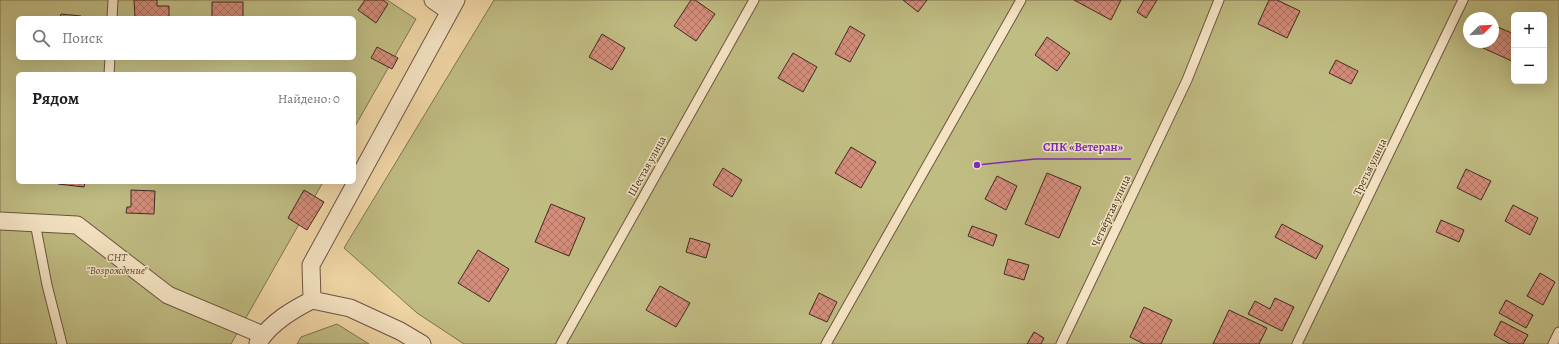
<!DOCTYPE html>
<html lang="ru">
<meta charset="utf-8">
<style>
:root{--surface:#fff;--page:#f6f6f6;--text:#202124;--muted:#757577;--line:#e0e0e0}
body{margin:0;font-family:Alegreya,serif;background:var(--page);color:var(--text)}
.controls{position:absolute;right:12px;top:12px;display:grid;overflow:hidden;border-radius:6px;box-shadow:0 4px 16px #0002}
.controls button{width:36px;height:36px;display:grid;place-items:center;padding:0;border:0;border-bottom:1px solid var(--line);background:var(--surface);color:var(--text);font:20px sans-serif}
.compass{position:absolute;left:1463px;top:12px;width:36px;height:36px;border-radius:50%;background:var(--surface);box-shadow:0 4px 16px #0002;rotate:66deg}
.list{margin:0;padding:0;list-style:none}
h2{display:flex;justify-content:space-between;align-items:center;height:52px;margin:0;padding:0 16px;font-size:17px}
h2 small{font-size:13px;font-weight:400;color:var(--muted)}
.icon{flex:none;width:22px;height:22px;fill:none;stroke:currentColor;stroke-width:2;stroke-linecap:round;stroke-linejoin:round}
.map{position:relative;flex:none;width:1559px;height:344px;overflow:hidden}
.search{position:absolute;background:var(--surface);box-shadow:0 4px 16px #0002;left:16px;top:16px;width:340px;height:44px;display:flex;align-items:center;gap:10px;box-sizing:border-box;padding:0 14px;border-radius:6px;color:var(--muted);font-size:15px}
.panel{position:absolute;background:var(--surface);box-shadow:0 4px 16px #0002;left:16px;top:72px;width:340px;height:112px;border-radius:6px}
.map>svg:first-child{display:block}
.green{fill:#c0bd83;stroke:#807452;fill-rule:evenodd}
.building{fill:url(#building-cross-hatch);stroke:#402b21}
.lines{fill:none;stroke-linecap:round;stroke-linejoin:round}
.lane-casing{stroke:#6c5643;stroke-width:11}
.street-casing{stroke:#6c5643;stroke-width:19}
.lane{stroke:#f7e6c6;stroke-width:9}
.street{stroke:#f7e6c6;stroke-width:17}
.labels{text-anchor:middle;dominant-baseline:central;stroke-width:3;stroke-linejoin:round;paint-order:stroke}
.street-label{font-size:11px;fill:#402b21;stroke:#f7e6c6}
.park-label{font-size:11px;font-style:italic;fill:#5a4835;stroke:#f7e6c6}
.leader{fill:none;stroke:#7b2cbf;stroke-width:1.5}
.callout-dot{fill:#7b2cbf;stroke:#f7e6c6;stroke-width:1.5}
.callout-label{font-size:12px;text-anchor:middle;font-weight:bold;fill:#7b2cbf;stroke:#f7e6c6;stroke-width:3;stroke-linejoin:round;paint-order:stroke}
</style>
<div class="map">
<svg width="1559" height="344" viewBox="0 0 1559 344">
<defs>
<pattern id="building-cross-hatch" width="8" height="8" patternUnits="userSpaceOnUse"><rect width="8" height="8" fill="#d48d7a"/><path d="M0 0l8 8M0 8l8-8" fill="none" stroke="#ad7364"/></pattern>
</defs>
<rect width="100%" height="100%" fill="#f2d8a8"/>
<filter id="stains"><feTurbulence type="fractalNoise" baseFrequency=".005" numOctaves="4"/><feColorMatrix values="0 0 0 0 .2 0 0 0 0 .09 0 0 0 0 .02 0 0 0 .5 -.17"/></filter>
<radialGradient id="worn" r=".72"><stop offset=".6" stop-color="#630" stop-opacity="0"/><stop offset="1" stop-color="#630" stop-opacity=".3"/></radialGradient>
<!-- green -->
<path class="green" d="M0 0H387L416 19 354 128V74H18V182H323L231 344H0ZM18 18H354V58H18Z
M494 0H1559V344H464L417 313 344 248ZM1514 15H1544V81H1514ZM1469 18H1493V42H1469Z
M337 324 369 344H297L301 337Z"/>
<!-- building -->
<path class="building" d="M134 0H157V6H169V18H135Z
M365 0H383L388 4 376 23 358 10Z
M691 0H695L715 14 696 41 674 26Z
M903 0H927L918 12Z
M1074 0H1121L1111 20Z
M1144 0H1157L1146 18 1137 12Z
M1269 0H1277L1300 11 1287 38 1258 24Z
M212 2H243V18H212Z
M61 14 81 16V18H60Z
M1493 25 1514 34V62L1483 48 1485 42H1493Z
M850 26 865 35 850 62 835 54Z
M602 34 625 48 612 70 589 57Z
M1047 37 1070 53 1057 71 1035 55Z
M377 47 398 58 392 69 371 58Z
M793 53 817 67 803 92 778 78Z
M1336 60 1358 71 1351 84 1329 73Z
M851 147 876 162 861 188 835 173Z
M723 168 742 180 732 197 713 185Z
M1466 169 1491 181 1481 200 1457 188Z
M1047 173 1081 187 1059 238 1025 224Z
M997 176 1017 186 1006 210 985 199Z
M58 182H85L84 187 58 184Z
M131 190 155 191 154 214 126 213 127 207H131Z
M304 190 324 202 307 230 288 218Z
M551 204 585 218 569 256 535 242Z
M1513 205 1538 218 1530 235 1505 221Z
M1441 220 1464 230 1459 242 1436 232Z
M1282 224 1323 246 1316 259 1275 237Z
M972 226 997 235 993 246 968 236Z
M690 238 710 244 706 258 686 252Z
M478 250 509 269 489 302 458 283Z
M1008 259 1029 265 1024 280 1004 274Z
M1540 273 1555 282 1543 305 1527 296Z
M660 286 690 303 676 327 646 310Z
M819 293 837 302 827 322 809 314Z
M1275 298 1294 307 1282 331 1248 314 1255 301 1270 309Z
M1506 300 1533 315 1526 328 1499 313Z
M1144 307 1172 320 1161 344H1144L1130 337Z
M1229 310 1267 328 1259 344H1213Z
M1501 321 1528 335 1523 344H1510L1494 335Z
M1034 332 1044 338 1041 344H1027Z"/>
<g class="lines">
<!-- lane casing -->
<g class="lane-casing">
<path id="lane" d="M112 18 113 0
M109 74 110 58
M35 223 47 285 62 344
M561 344 754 0
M826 344 1021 0
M1061 344 1187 80 1219 0
M1297 344 1463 0
M1553 344 1559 332"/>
</g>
<!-- street casing -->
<g class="street-casing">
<path id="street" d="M433 0 449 11
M0 221 77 225 168 295 263 335
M312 300 311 265 456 0
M258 343C270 323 292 310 312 300L350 308 400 331 422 344"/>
</g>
<!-- lane -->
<use href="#lane" class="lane"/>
<!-- street -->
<use href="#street" class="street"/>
</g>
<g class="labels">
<!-- street labels -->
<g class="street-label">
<text transform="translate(647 166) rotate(-61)">Шестая улица</text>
<text transform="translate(1370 167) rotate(-64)">Третья улица</text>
<text transform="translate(1111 211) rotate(-65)">Четвёртая улица</text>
</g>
<!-- park labels -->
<g class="park-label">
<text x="117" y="257">СНТ<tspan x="117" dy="13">"Возрождение"</tspan></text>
</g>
</g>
<!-- callouts -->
<path class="leader" d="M977 165L1035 159H1131"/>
<circle class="callout-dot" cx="977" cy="165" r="4"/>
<g class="callout-label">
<text x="1083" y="151">СПК «Ветеран»</text>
</g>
<rect width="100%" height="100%" filter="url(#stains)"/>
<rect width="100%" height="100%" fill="url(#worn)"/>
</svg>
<div class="controls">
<button>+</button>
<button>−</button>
</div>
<svg class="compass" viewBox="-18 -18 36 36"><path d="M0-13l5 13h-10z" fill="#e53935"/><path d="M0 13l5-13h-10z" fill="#757577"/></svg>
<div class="search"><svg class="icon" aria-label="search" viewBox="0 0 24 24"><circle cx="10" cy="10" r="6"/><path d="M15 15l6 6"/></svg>Поиск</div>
<section class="panel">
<h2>Рядом<small>Найдено: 0</small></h2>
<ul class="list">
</ul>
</section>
</div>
